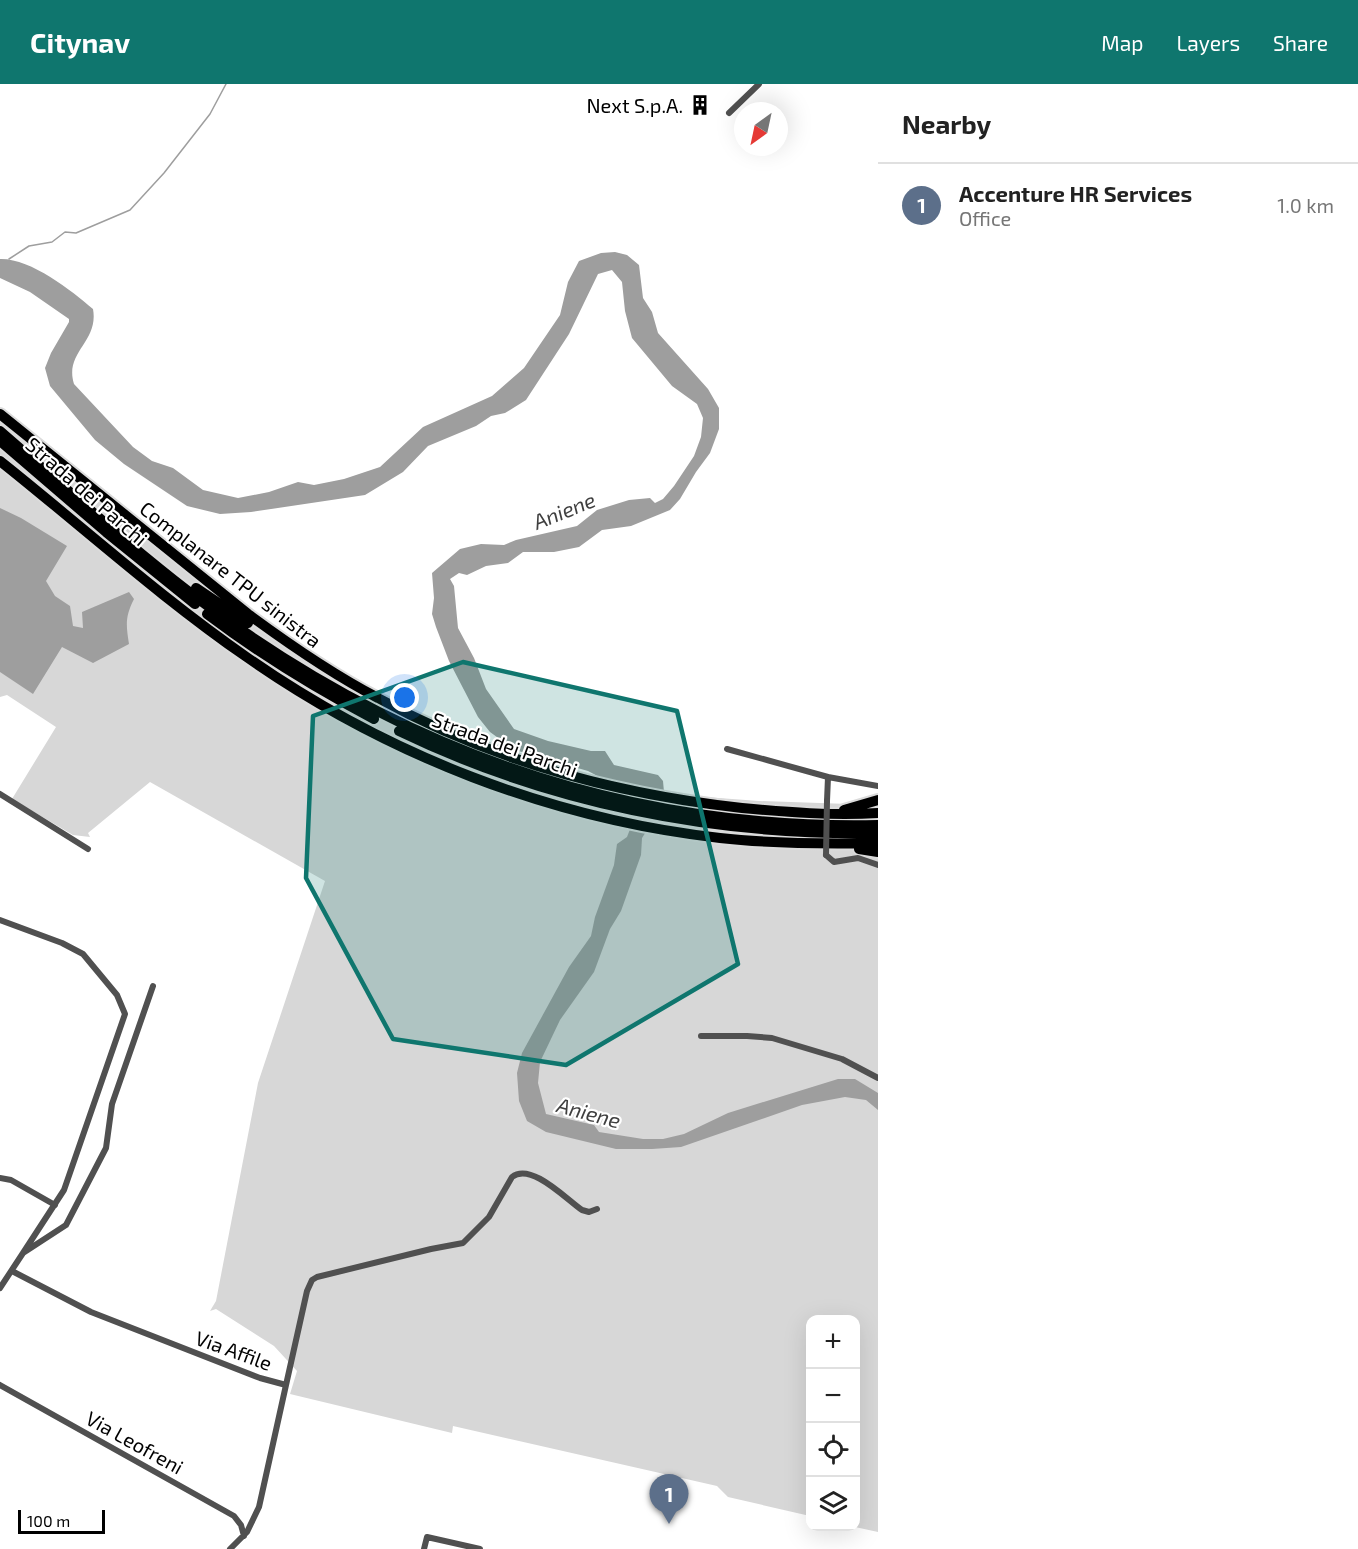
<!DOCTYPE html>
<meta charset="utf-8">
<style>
:root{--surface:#fff;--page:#f6f6f6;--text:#222;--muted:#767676;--line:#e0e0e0;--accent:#0f766e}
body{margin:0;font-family:"Exo 2",sans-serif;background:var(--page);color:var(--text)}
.controls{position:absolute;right:18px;bottom:18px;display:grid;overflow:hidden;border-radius:12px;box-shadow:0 6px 24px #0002}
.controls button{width:54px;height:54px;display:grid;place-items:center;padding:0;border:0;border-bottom:2px solid var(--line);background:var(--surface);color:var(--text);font:30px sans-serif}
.compass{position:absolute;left:734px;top:18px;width:54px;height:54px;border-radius:50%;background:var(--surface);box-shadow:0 6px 24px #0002;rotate:213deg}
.scale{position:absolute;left:18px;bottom:15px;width:87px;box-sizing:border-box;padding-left:6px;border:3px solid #000;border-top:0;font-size:16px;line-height:21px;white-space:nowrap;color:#000;-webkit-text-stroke:4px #fff;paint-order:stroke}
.you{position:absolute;left:405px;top:614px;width:21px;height:21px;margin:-15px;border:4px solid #fff;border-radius:50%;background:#1a73e8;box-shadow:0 0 0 9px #1a73e833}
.badge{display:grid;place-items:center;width:39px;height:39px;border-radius:50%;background:var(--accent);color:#fff;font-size:20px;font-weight:700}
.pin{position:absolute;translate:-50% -50px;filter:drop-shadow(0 2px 3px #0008)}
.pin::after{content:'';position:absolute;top:32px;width:21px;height:18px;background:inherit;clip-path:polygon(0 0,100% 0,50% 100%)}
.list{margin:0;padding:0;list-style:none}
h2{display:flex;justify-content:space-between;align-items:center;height:78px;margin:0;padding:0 24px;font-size:26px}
h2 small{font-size:20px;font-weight:400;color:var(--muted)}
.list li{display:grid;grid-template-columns:39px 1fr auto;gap:18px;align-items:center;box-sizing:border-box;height:84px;padding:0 24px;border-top:2px solid var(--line)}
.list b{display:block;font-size:22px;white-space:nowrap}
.list p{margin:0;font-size:20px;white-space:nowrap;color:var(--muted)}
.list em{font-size:20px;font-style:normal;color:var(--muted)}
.icon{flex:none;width:33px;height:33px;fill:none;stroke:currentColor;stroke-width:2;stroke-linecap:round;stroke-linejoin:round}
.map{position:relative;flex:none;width:878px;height:1465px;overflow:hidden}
header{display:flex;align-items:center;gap:36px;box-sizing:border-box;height:84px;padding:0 30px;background:var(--accent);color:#fff}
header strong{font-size:28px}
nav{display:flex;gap:33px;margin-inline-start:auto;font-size:21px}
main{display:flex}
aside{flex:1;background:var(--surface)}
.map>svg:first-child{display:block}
.green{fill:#d7d7d7}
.water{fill:#9e9e9e}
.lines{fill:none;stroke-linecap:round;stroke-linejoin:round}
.stream{stroke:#9e9e9e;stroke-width:1.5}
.highway-casing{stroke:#dbdbdb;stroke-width:14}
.street{stroke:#505050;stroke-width:6}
.highway{stroke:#000;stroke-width:10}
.street-bridge{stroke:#505050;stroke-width:6}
.marked{fill:#0f766e;fill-opacity:0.2;stroke:#0f766e;stroke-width:4.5;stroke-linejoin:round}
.labels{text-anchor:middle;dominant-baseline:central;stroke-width:4.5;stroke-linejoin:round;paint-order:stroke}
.poi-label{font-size:20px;fill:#000;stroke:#fff;text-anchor:end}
.street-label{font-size:20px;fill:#000;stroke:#fff}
.water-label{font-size:21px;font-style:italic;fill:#3f3f3f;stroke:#fff}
</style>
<header>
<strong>Citynav</strong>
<nav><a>Map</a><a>Layers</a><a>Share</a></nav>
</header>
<main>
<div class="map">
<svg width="878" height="1465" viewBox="0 0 878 1465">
<rect width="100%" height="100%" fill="#fff"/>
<!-- green -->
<path class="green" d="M0 326 269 540 349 594 462 649 513 668 632 704 678 711 759 717 878 721V1448L855 1443 856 1236H810V1432L728 1413 717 1402 453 1342 452 1349 290 1310 297 1287 274 1262 216 1225 210 1227 216 1217 258 999 325 797 150 698 88 749 90 753 73 751 12 715 56 643 7 611 0 613Z"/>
<!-- water -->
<path class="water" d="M615 168 627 171 639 181 643 214 652 228 658 249 708 305 719 324V345L710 369 696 388 680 415 670 426 631 442 602 446 579 463 554 468H523L508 479 486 482 467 491 459 489 450 495 454 502 458 544 474 574 486 605 514 645 548 657 591 667H605L614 681 658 691 663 697 664 708 649 743 642 754 641 771 621 827 610 845 594 888 560 936 540 978 538 999 546 1030 594 1041 599 1048 643 1055H663L684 1050 728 1029 838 995H855L878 1009V1026L866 1016 845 1013 802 1021 681 1063 652 1065H616L546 1048 527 1037 519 1017 517 989 522 969 569 883 591 852 595 833 614 781 617 760 627 753 644 709 607 697 588 687 515 666 490 648 478 633 449 577 436 543 432 530 434 514 432 489 460 465 481 460 504 461 516 456 577 442 597 426 629 416 650 414 655 419 663 415 674 402 694 372 701 353 703 334 697 320 672 302 632 254 625 227 622 198 612 186 598 190 569 250 526 316 505 329 491 332 476 342 428 362 403 388 365 411 251 428 220 430 187 422 124 380 95 356 50 302 45 284 51 269 69 238V235L30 208 0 194V175C30 174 71 206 93 225 99 258 64 268 74 300L133 363 152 377 173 384 203 406 238 414 269 408 298 398 314 401 344 395 380 383 423 343 492 312 524 284 560 231 568 198 579 177 601 169Z
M0 424 21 434 67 462 46 497 55 512 70 522 73 542 83 544 82 528 129 508 134 515C125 533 126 541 129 560L93 579 62 563 33 610 0 588Z"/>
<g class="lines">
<!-- stream -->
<path class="stream" d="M9 175 29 162 52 158 65 148 76 149 130 126 164 89 210 30 226 0"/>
<!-- highway casing -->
<g class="highway-casing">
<path id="highway" d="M0 330 248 530C290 561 332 590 378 614 490 676 615 710 742 724 786 728 833 732 878 729
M0 347C80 416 158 490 246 549 436 679 647 746 878 741
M0 357 106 448 195 520
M0 377C83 443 161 514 248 574 387 671 551 735 720 754 772 760 825 760 878 759
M196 504 248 539
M207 530C260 570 315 604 374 635
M399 647C548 719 713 752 878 749
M844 726 878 716
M859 765 878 768"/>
</g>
<!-- street -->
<path class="street" d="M729 29 759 0
M727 665 828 693
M0 710 88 765
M827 717 828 693 878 702
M826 771 834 778 858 774 878 781
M0 836 62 859 83 870 117 911 125 930 64 1106 23 1169
M701 952H747L772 954 842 975 878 994
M0 1094 11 1096 55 1121
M12 1187 91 1228 260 1294 286 1301 259 1423 247 1448 230 1465
M0 1204 23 1169 66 1141 106 1064 112 1020 153 902
M0 1301 234 1432 241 1441 244 1452
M286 1301 307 1207 312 1196 317 1193 431 1165 463 1159 489 1133 512 1093C531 1078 566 1115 582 1126L589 1128 597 1125
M424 1465 427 1453 480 1465"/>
<!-- highway -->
<use href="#highway" class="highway"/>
<!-- street-bridge -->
<path class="street-bridge" d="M826 771 827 717"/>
</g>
<!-- marked area -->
<path class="marked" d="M463 578 677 627 738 880 566 981 393 955 306 794 313 632Z"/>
<!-- icons -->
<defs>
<g id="building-bare" transform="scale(1.62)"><path d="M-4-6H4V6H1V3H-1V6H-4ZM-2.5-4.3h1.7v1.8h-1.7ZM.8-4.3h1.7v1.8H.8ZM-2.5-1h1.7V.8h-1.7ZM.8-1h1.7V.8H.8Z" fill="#000" stroke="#fff" stroke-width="2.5" paint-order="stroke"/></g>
</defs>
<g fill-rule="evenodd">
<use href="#building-bare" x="700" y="21"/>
</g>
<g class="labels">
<!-- poi labels -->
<g class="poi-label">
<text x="683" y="21">Next S.p.A.</text>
</g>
<!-- street labels -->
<g class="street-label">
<text transform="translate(87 407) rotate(41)">Strada dei Parchi</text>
<text transform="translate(231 490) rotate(38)">Complanare TPU sinistra</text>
<text transform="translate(505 660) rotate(20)">Strada dei Parchi</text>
<text transform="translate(234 1266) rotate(20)">Via Affile</text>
<text transform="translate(135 1358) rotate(29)">Via Leofreni</text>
</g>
<!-- water labels -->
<g class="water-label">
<text transform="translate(564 426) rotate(-22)">Aniene</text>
<text transform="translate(589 1028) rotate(15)">Aniene</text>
</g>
</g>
</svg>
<div class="controls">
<button>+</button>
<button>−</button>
<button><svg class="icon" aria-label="locate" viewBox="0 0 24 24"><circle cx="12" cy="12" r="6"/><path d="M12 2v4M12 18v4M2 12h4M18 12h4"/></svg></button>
<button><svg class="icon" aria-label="layers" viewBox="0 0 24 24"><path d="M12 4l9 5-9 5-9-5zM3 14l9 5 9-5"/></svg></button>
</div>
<svg class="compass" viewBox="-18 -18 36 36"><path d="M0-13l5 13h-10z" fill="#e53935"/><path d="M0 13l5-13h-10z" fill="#767676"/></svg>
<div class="scale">100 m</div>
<div class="you"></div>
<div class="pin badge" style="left:669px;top:1440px;background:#5c6f8a">1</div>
</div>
<aside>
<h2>Nearby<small></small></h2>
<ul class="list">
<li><span class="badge" style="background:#5c6f8a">1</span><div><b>Accenture HR Services</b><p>Office</p></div><em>1.0 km</em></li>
</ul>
</aside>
</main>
